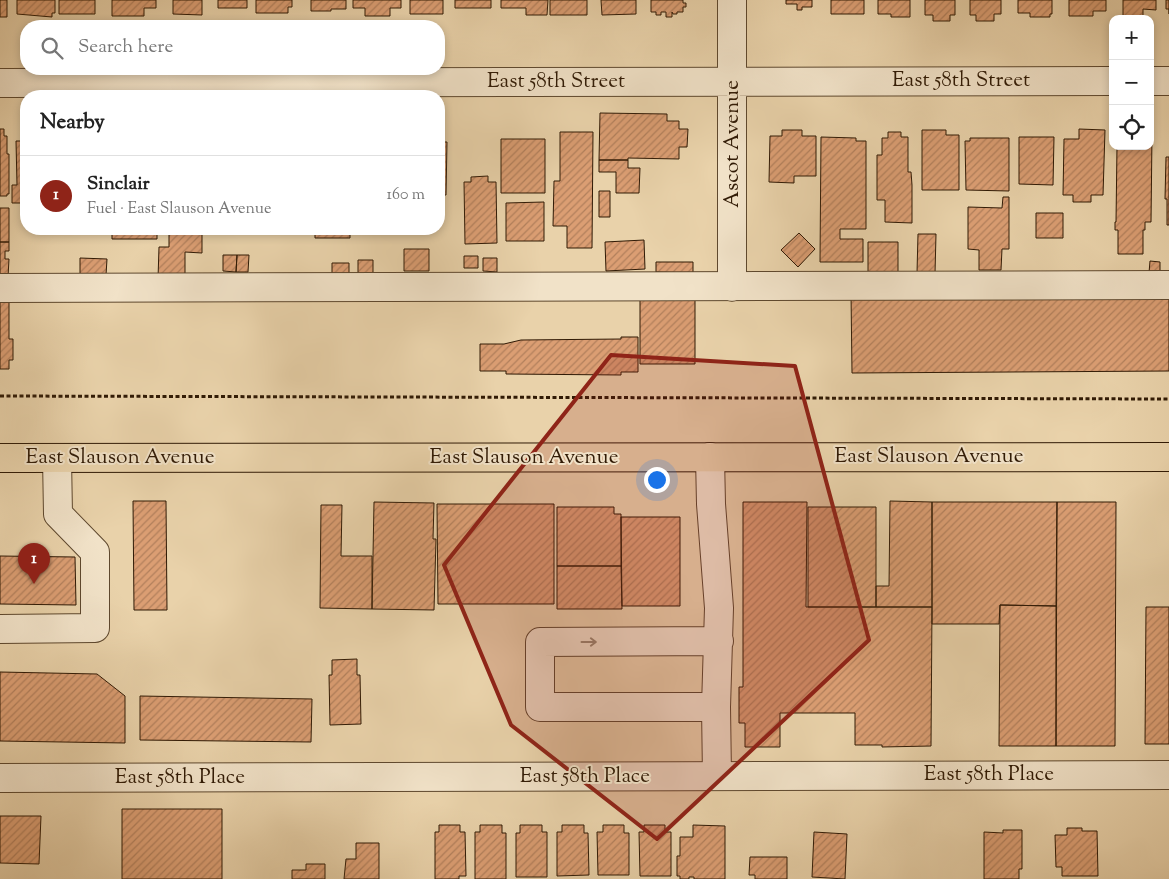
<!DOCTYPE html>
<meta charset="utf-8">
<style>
:root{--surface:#fff;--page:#f2f2f2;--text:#222;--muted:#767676;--line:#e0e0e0;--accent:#8f2418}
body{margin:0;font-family:"Sorts Mill Goudy",serif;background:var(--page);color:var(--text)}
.controls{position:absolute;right:15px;top:15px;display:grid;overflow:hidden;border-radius:10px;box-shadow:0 2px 8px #0003}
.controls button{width:45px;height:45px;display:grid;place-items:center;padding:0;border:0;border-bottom:1px solid var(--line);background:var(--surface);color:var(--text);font:25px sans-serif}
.you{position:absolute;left:656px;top:479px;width:18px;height:18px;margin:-12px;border:4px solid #fff;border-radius:50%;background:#1a73e8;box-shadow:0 0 0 8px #1a73e833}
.badge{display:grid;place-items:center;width:32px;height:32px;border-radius:50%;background:var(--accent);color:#fff;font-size:16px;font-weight:700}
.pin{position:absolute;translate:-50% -41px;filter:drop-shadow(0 1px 2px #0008)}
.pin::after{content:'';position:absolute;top:26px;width:18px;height:15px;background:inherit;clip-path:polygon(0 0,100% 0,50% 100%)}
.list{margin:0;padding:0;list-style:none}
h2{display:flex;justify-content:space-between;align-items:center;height:65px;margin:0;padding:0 20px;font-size:21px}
h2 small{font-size:16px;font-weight:400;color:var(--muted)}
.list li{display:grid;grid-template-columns:32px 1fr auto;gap:15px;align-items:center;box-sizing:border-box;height:80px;padding:0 20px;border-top:1px solid var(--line)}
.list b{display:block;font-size:19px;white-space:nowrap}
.list p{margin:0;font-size:16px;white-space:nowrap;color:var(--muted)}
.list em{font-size:16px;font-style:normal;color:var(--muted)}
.icon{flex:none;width:28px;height:28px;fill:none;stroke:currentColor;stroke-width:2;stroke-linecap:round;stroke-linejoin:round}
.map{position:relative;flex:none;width:1169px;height:879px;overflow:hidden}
.search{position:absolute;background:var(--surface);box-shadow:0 2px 8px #0003;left:20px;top:20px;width:425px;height:55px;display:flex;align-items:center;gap:12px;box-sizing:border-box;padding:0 18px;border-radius:20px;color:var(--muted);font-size:19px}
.panel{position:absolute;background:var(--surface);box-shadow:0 2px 8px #0003;left:20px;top:90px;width:425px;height:145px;border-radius:20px}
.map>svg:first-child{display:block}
.building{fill:url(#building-hatch);stroke:#301a05}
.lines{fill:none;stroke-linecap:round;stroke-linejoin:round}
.minor-casing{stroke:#5e482e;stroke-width:30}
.major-casing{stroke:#301a05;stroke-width:30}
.path{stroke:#301a05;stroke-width:3;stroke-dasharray:4 2.5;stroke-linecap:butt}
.minor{stroke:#f1e2c8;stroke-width:28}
.major{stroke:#e9d2aa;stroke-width:28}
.oneway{stroke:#9a8870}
.marked{fill:#8f2418;fill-opacity:0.2;stroke:#8f2418;stroke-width:4;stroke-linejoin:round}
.labels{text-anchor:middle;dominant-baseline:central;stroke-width:4;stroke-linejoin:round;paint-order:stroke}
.street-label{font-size:21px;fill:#301a05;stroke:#f1e2c8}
</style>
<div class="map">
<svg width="1169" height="879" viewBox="0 0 1169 879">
<defs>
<pattern id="building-hatch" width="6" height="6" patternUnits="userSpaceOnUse" patternTransform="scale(1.25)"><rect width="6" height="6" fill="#db9e73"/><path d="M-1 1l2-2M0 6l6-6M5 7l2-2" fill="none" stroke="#b2805c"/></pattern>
</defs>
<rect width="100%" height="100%" fill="#e9d2aa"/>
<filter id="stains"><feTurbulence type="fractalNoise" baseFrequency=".004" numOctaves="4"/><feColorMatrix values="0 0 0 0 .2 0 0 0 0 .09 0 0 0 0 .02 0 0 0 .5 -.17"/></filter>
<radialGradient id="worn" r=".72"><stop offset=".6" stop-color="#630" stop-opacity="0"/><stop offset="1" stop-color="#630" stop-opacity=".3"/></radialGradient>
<!-- building -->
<path class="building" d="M0 0H7V17H0Z
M17 0H55V13H52V17L17 14Z
M59 0H95V14H59Z
M112 0H156V8H144V16H112Z
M173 0H202V15L173 14Z
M218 0H247V8H218Z
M256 0H292V7H288V13H256Z
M311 0H346V9H331V11H311Z
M353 0H401V8H390V16H365V8H353Z
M410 0H443V14H410Z
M455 0H491V8H455Z
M501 0H548L547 15H526V8H501Z
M550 0H587V15H550Z
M601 0H636V14L602 15Z
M651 0H683V3H686V7H683V12H677V14H673L672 12V17H666V12H661V15H656V12H651Z
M786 0H812V7H802V10H797V4H786Z
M831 0H864V14H831Z
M878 0H910V17H891V14H878Z
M925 0H955V15H950V21H933V15H925Z
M970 0H1001V14H994V21H976V15H970Z
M1018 0H1052V14H1050V17H1030V13H1018Z
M1069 0H1106V11H1093V16H1069Z
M1123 0H1156V10L1143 9V19H1123Z
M1166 0H1169V14V9H1166Z
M600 113 667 114V121H679V129H688L687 147H679V159L628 158V160H599Z
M0 129H4V136H7V154H9V194H7V196H0Z
M1079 129 1105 130 1103 195H1091V202H1073V195H1063L1064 139H1079Z
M782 130H802V136H816V176H794V183L769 182 770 136H782Z
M922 130H946V135H959V190H922Z
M560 132H593L592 248H567V226H553L554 181H560Z
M888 132H901V137H908V172H911L912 185V223L885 222V200H877V155H882V138H888Z
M1150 133 1152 134 1151 222H1145V230H1143V254H1118V230H1115V222H1116L1117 146H1150Z
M22 134H26V206H23V203H12V185H17L16 141H22Z
M821 137 856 138V141H866V229H840V239H863V262H820Z
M1019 137H1054L1053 185 1019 184Z
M970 138H1009V191L966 190 965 141H970Z
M501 139H545V193H501Z
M439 142H447L446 195H439Z
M1166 157H1169V225H1167V199H1165Z
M599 160H628V168H640L639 193H616V172H599Z
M488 176V182H496L497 243 465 244 464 182H471V177Z
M599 191H610V217H599Z
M1003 197H1009V249H1002L1001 270H979V250L968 249V207L1002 208Z
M544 202V241H506V203Z
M0 208H9V242H0Z
M1036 213H1063V238H1036Z
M112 229H157V239H112Z
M169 229H202V253L185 252V279H158L159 247H169Z
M265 229H276V234L265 233Z
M315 229H350V238H315Z
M799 233 815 249 798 267 781 250Z
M918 234H936L935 274 917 273Z
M644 240 645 269 606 271 605 242Z
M0 242H9V251H5V259H9L8 277H0Z
M868 242H898V272H868Z
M404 249H429V271H404Z
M223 255H237L236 272 223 271Z
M237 255H249L248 272H236Z
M464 256H478V268H464Z
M80 258 107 259 106 275H80Z
M483 258H497V272L483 271Z
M358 260H373V274H358Z
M1150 261 1160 262V274L1149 273Z
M656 262H693V273L656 272Z
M332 263H349V274H332Z
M640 290H695V364H640Z
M0 292H9V339H13V360H9V369H0Z
M1169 292V371L852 373 851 293Z
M621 337H638V372H621V375L506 374V371H480V344H504L521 340 621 339Z
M133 501H166L167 610H134Z
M890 501 932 502V607H876V586H889Z
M374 502 434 503 433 539H436L434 610 372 609Z
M743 502H807L806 607H932L931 746 882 747V745H855V713H780V747H745V723H739V687H743Z
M932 502H1057L1056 606 1000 605 999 624H932Z
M1057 502H1116L1115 746H1056Z
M437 504H554V604H438Z
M321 505H342L341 556H372V609L320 608Z
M557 507H614V514H621V566H557Z
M808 507H876V607H808Z
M621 517H680V606H622Z
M0 556 75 557 76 605 0 604Z
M557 566H621L622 609H557Z
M1000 605 1056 606V746H999Z
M1146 607H1169V744H1145Z
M357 659V675H360L361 724 330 725 329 675H332V660Z
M0 672 97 674 125 696V743L0 741Z
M140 696 312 699 311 742 140 740Z
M122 809H222V879H122Z
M0 816H41L39 864 0 863Z
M439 825H460V832H465L466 876H459V879H435V832H439Z
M480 825H502V833H506V879H475V832H480Z
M520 825H542V832H547V877H516V833H520Z
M562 825H584V833H588L589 875 557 876V832H562Z
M603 825H624V833H629V875H598L597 832H603Z
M644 825H665V832H671V876H640L639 832H644Z
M693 825 725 826V879H694V877H689V879H680V876H677V856H680V837H693Z
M1067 828H1082V831H1097L1098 876H1062V867H1056L1055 835H1067Z
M1003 830H1022V869H1019V879H984V832L1003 833Z
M814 832 847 834 845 879 812 877Z
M356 843H379V879H344L346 859H356Z
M750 857H787V879H755V875H749Z
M306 864H325V879H292V870H306Z"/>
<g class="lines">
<!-- minor casing -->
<g class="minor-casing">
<path id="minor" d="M1150 81H1169
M0 83 1113 81
M732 287V0
M0 288 1169 285
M710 457 711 504 719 608 716 707
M0 629 95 628V552L58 514 57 458
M717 776 716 707H540V642L719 641
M0 778 1169 775"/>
</g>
<!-- major casing -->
<g class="major-casing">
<path id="major" d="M0 458 1169 457"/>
</g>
<!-- path -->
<path class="path" d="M0 396 1169 399"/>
<!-- minor -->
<use href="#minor" class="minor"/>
<!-- major -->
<use href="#major" class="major"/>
</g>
<!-- one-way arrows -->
<defs><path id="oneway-shaft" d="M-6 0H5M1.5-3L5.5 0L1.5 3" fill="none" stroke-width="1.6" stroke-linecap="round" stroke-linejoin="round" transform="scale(1.25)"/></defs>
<use class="oneway" href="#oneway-shaft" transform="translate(589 642)"/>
<!-- marked area -->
<path class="marked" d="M611 355 795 366 869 640 657 839 511 725 444 565Z"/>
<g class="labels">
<!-- street labels -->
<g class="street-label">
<text x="961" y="81">East 58th Street</text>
<text x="556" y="82">East 58th Street</text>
<text transform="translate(733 144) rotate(-90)">Ascot Avenue</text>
<text x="929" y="457">East Slauson Avenue</text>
<text x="120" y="458">East Slauson Avenue</text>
<text x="524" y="458">East Slauson Avenue</text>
<text x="989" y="775">East 58th Place</text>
<text x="585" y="777">East 58th Place</text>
<text x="180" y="778">East 58th Place</text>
</g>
</g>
<rect width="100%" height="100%" filter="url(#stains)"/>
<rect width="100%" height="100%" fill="url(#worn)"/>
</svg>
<div class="controls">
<button>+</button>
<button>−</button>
<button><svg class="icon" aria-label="locate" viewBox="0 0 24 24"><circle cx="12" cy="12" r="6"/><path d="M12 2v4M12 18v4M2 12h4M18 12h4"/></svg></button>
</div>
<div class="you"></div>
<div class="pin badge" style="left:34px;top:584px">1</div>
<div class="search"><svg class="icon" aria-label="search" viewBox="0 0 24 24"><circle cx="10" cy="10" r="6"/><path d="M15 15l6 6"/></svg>Search here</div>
<section class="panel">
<h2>Nearby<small></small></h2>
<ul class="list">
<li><span class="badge">1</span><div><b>Sinclair</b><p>Fuel · East Slauson Avenue</p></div><em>160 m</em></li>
</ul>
</section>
</div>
